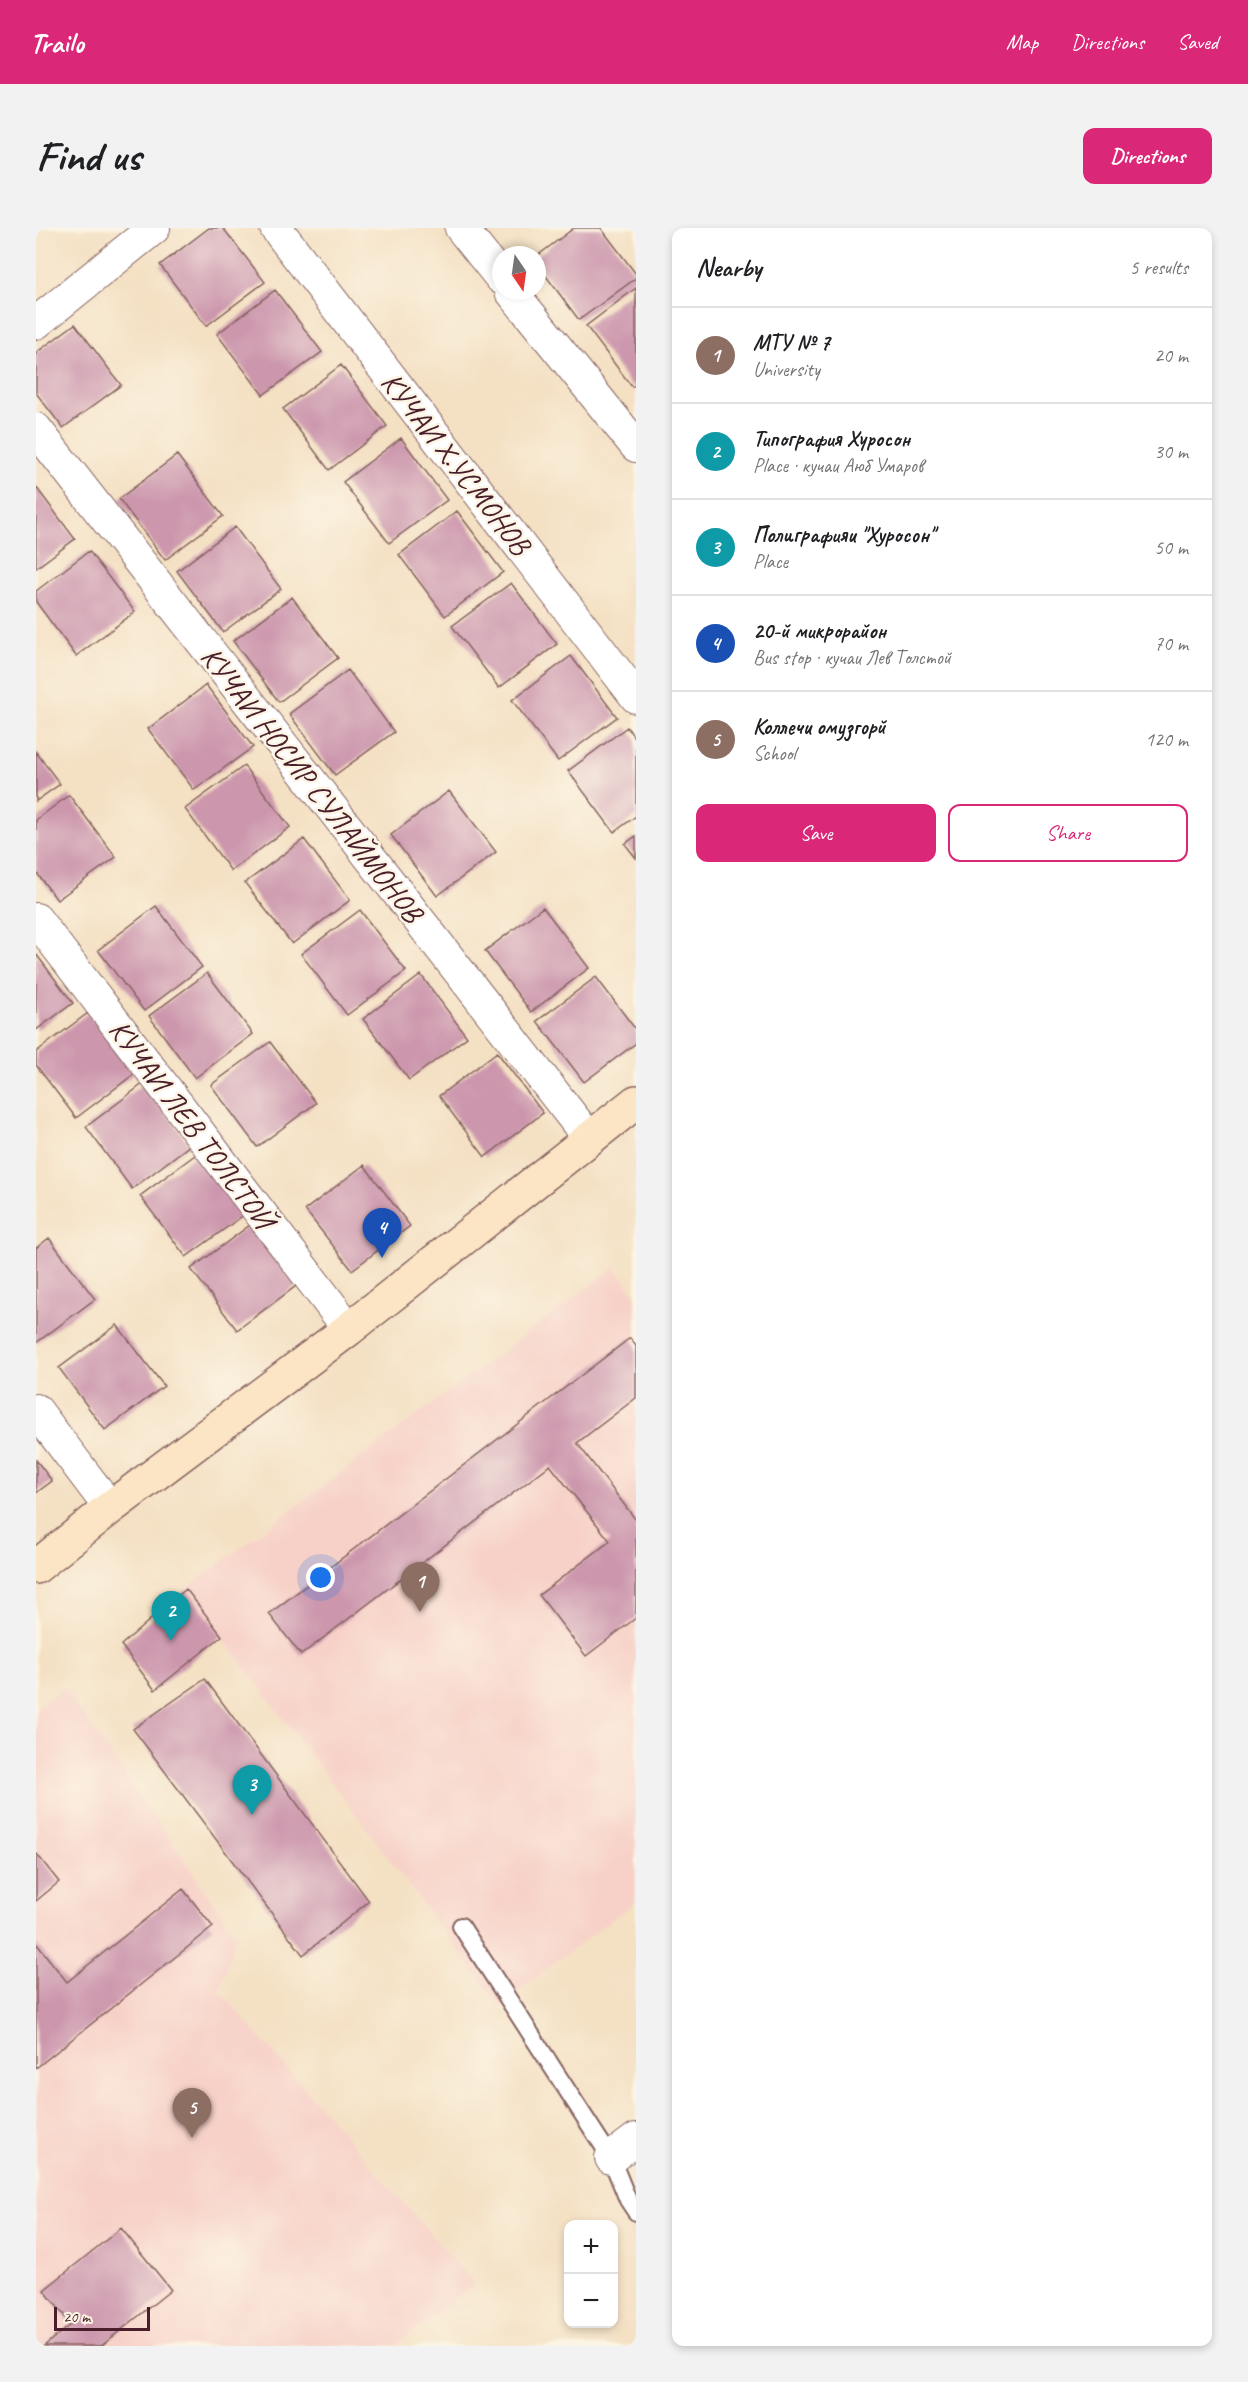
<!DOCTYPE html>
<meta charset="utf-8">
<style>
:root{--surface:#fff;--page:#f2f2f2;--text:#202124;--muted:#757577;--line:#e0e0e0;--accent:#db2777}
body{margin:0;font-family:Caveat,sans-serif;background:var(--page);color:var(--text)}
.controls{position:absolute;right:18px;bottom:18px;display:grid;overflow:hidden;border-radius:12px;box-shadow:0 3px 9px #0003}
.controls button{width:54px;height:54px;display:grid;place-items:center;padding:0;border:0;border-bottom:2px solid var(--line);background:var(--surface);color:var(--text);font:30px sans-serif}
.compass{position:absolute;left:456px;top:18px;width:54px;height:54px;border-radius:50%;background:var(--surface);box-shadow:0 3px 9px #0003;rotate:167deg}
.scale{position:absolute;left:18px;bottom:15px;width:96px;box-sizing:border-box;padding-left:6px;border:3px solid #4a1f2b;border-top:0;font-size:16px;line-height:21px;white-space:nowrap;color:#4a1f2b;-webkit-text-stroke:4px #fcf5e5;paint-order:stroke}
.you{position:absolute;left:285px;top:1350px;width:21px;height:21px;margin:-15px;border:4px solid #fff;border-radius:50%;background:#1a73e8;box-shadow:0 0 0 9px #1a73e833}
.badge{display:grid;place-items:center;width:39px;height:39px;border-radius:50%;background:var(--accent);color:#fff;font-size:20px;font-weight:700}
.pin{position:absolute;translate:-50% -50px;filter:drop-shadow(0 2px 3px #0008)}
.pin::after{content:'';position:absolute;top:32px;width:21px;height:18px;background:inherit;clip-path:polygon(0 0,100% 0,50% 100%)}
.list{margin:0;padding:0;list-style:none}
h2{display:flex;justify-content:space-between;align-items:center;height:78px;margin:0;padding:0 24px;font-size:26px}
h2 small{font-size:20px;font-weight:400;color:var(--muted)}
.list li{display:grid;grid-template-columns:39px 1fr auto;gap:18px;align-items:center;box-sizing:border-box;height:96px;padding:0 24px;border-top:2px solid var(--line)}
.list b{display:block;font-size:22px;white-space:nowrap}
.list p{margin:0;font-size:20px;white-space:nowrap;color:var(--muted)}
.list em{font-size:20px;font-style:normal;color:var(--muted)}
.actions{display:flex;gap:12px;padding:18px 24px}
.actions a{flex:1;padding:14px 0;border:2px solid var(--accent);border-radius:12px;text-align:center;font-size:21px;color:var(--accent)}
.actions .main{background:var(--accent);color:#fff}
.map{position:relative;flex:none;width:600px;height:2118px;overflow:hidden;border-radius:12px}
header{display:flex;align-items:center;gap:36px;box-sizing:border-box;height:84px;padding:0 30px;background:var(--accent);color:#fff}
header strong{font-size:28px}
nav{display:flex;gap:33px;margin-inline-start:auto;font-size:21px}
.intro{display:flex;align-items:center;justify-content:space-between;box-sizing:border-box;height:144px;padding:0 36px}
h1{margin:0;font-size:42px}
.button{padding:15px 27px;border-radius:12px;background:var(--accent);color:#fff;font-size:21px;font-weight:700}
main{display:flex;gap:36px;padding:0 36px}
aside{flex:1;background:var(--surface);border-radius:12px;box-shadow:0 3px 9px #0003}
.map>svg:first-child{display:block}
.built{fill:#f7d1c8}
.building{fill:#cc97ad}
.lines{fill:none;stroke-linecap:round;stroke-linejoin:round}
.service-casing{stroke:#866360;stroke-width:20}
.minor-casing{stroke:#866360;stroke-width:34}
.secondary-casing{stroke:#866360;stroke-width:36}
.service{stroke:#fff;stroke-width:16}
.minor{stroke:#fff;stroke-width:32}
.secondary{stroke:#fce5c4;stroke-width:33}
.labels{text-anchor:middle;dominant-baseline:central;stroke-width:5;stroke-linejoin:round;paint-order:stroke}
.street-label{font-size:30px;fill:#4a1f2b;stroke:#fcf5e5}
</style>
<header>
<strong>Trailo</strong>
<nav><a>Map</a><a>Directions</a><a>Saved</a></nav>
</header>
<div class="intro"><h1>Find us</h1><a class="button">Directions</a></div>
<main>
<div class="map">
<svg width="600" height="2118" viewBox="0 0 600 2118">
<rect width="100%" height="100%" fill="#fcf5e5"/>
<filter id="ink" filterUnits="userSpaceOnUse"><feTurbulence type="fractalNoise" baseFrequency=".0167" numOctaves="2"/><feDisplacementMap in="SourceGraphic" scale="12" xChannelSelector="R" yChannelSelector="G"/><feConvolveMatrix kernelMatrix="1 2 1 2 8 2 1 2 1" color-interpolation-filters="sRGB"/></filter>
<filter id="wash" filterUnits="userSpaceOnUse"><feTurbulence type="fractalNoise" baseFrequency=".008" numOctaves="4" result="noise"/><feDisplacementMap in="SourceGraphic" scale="24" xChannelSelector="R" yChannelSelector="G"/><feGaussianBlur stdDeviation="1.35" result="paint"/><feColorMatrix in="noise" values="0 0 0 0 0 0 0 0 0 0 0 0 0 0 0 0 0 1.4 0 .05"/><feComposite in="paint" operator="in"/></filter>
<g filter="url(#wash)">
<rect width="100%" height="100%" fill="#f4e0c3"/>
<!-- built -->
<path class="built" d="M579 1039 600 1068V1673L463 1777 150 1361Z
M28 1459 200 1707 184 1763 438 2056 359 2118H0V1481Z"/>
<g id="blocks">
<!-- building -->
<path class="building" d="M173 0H187L229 54 170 98 124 37Z
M538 0H565L600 46V50L543 92 501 36V28Z
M600 60V156L596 159 550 98Z
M239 62 286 124 227 167 181 106Z
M39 96 85 157 27 200 0 165V125Z
M305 137 351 198 293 242 247 181Z
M365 210 411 272 353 315 307 254Z
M141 227 187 288 129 332 83 271Z
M0 259 39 311 0 340Z
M421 283 467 344 409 388 363 327Z
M199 299 245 361 187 404 141 343Z
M53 323 99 384 40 428 0 374V363Z
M475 355 521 416 463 460 416 398Z
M256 369 302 430 243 474 197 413Z
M535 428 581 489 522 533 476 472Z
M312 442 358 504 299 547 253 486Z
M170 457 217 519 158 562 112 501Z
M591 499 600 512V588L578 604 532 543Z
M0 524 24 556 0 573Z
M208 538 254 599 195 643 149 581Z
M413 563 460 624 401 668 355 607Z
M33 567 80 629 21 672 0 644V592Z
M600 608V630L589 616Z
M268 611 314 672 256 716 209 655Z
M120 678 166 739 108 783 62 722Z
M507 679 553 740 495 784 449 723Z
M324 682 370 743 311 787 265 726Z
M0 726 37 775 0 802Z
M171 745 217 806 159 850 113 788Z
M385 747 431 809 373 852 327 791Z
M560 749 600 802V815L548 854 501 793Z
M52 785 98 846 40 890 0 837V824Z
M234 814 280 875 221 919 175 857Z
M461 824 507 885 449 929 403 868Z
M108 855 154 917 96 961 50 899Z
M163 924 209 986 150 1029 104 968Z
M328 937 374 998 316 1042 269 982Z
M214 997 260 1058 201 1102 155 1041Z
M13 1010 59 1071 0 1115V1020Z
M81 1097 128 1158 69 1202 23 1140Z
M594 1110 600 1118V1170L541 1215 600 1292V1390L550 1428 503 1367 574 1313 514 1237 265 1427 233 1386Z
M0 1232 16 1253 0 1265Z
M150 1361 186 1408 119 1462 85 1417Z
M169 1451 333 1673 267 1727 97 1501Z
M0 1625 23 1654 0 1673Z
M147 1661 177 1699 0 1840V1715L31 1754Z
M85 2000 135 2062 65 2118H8L35 2096 8 2062Z"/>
</g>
</g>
<g filter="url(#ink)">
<use href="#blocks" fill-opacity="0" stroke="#866360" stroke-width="1.5"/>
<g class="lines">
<!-- service casing -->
<g class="service-casing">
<path id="service" d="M425 1698 575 1930 592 1972 600 1984"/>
</g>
<!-- minor casing -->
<g class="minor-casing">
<path id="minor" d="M240 0 600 469
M425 0 465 50
M475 63 600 218
M0 95 118 0
M0 201 553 910
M0 691 313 1101
M0 1182 74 1280
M575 1930 600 1911"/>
</g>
<!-- secondary casing -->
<g class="secondary-casing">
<path id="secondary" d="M0 1339 74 1280 313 1101 600 874"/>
</g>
<!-- service -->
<use href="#service" class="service"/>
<!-- minor -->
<use href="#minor" class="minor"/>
<!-- secondary -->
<use href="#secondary" class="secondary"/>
</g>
</g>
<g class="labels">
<!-- street labels -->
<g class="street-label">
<text transform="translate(420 235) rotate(52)">КУЧАИ Х.УСМОНОВ</text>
<text transform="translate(276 556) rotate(52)">КУЧАИ НОСИР СУЛАЙМОНОВ</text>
<text transform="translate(156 896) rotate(53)">КУЧАИ ЛЕВ ТОЛСТОЙ</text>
</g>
</g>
</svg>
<div class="controls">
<button>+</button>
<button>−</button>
</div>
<svg class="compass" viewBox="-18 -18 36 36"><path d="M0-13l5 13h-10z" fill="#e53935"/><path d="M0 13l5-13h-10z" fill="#757577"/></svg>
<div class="scale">20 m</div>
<div class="you"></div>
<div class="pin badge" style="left:384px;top:1384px;background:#8d6e63">1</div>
<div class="pin badge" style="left:135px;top:1413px;background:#0f9aa8">2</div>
<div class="pin badge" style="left:216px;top:1587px;background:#0f9aa8">3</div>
<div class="pin badge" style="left:346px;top:1030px;background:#1a4fb4">4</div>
<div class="pin badge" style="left:156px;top:1910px;background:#8d6e63">5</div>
</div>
<aside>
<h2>Nearby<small>5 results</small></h2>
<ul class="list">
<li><span class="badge" style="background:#8d6e63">1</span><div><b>МТУ № 7</b><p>University</p></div><em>20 m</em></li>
<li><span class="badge" style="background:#0f9aa8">2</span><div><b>Типография Хуросон</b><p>Place · кучаи Аюб Умаров</p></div><em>30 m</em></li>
<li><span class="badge" style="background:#0f9aa8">3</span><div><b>Полиграфияи &quot;Хуросон&quot;</b><p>Place</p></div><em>50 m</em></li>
<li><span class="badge" style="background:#1a4fb4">4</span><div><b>20-й микрорайон</b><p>Bus stop · кучаи Лев Толстой</p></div><em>70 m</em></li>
<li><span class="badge" style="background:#8d6e63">5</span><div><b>Коллечи омузгорй</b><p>School</p></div><em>120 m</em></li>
</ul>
<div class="actions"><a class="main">Save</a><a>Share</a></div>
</aside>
</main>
